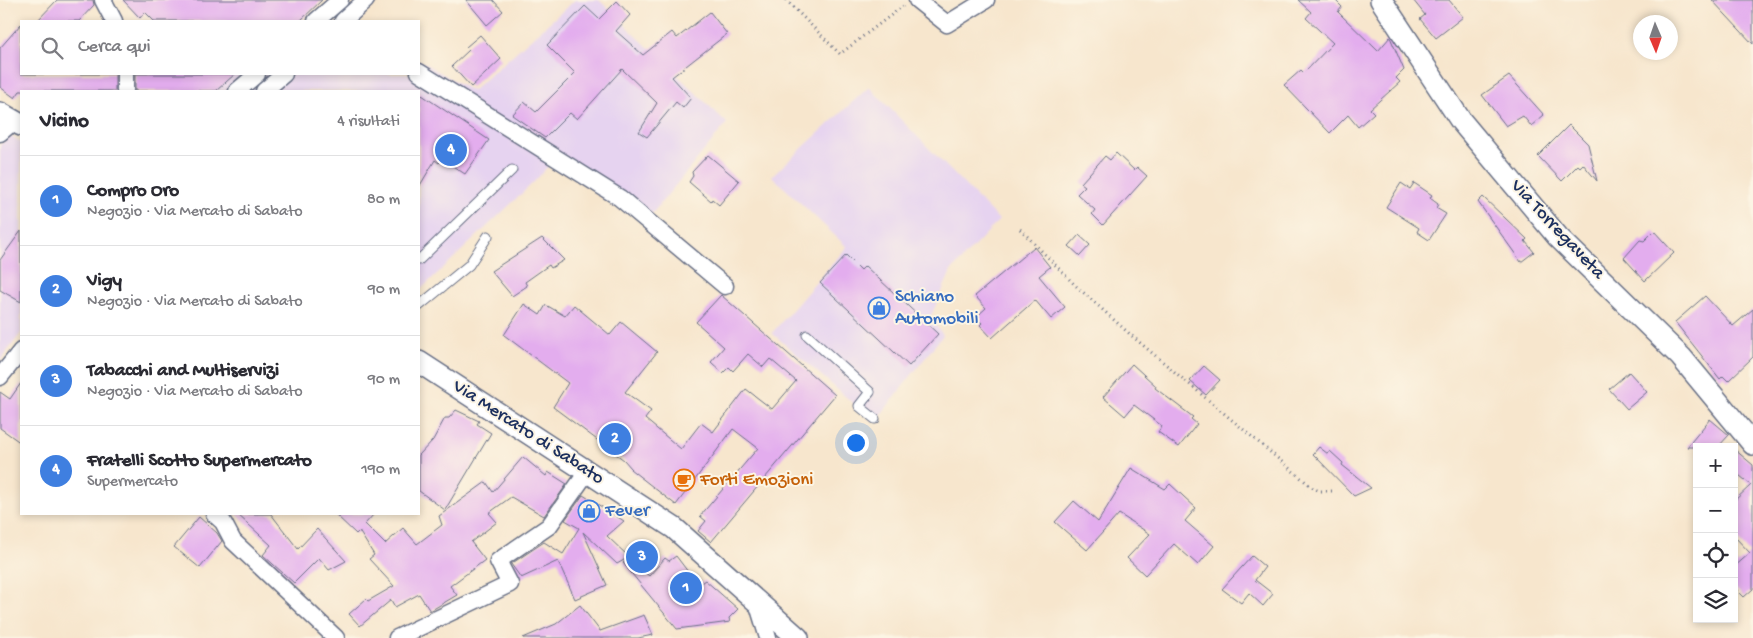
<!DOCTYPE html>
<html lang="it">
<meta charset="utf-8">
<style>
:root{--surface:#fff;--page:#f2f2f3;--text:#2b2b33;--muted:#7c7c81;--line:#e1e1e2;--accent:#1f6fb2}
body{margin:0;font-family:"Gochi Hand",sans-serif;background:var(--page);color:var(--text)}
.controls{position:absolute;right:15px;bottom:15px;display:grid;overflow:hidden;border-radius:0px;box-shadow:0 2px 8px #0003}
.controls button{width:45px;height:45px;display:grid;place-items:center;padding:0;border:0;border-bottom:1px solid var(--line);background:var(--surface);color:var(--text);font:25px sans-serif}
.compass{position:absolute;left:1633px;top:15px;width:45px;height:45px;border-radius:50%;background:var(--surface);box-shadow:0 2px 8px #0003;rotate:178deg}
.you{position:absolute;left:855px;top:442px;width:18px;height:18px;margin:-12px;border:4px solid #fff;border-radius:50%;background:#1a73e8;box-shadow:0 0 0 8px #1a73e833}
.badge{display:grid;place-items:center;width:32px;height:32px;border-radius:50%;background:var(--accent);color:#fff;font-size:16px;font-weight:700}
.pin{position:absolute;translate:-50% -50%;border:2px solid #fff;box-shadow:0 1px 5px #0006}
.list{margin:0;padding:0;list-style:none}
h2{display:flex;justify-content:space-between;align-items:center;height:65px;margin:0;padding:0 20px;font-size:21px}
h2 small{font-size:16px;font-weight:400;color:var(--muted)}
.list li{display:grid;grid-template-columns:32px 1fr auto;gap:15px;align-items:center;box-sizing:border-box;height:90px;padding:0 20px;border-top:1px solid var(--line)}
.list b{display:block;font-size:19px;white-space:nowrap}
.list p{margin:0;font-size:16px;white-space:nowrap;color:var(--muted)}
.list em{font-size:16px;font-style:normal;color:var(--muted)}
.icon{flex:none;width:28px;height:28px;fill:none;stroke:currentColor;stroke-width:2;stroke-linecap:round;stroke-linejoin:round}
.map{position:relative;flex:none;width:1753px;height:638px;overflow:hidden}
.search{position:absolute;background:var(--surface);box-shadow:0 2px 8px #0003;left:20px;top:20px;width:400px;height:55px;display:flex;align-items:center;gap:12px;box-sizing:border-box;padding:0 18px;border-radius:0px;color:var(--muted);font-size:19px}
.panel{position:absolute;background:var(--surface);box-shadow:0 2px 8px #0003;left:20px;top:90px;width:400px;height:425px;border-radius:0px}
.map>svg:first-child{display:block}
.built{fill:#e6d3f0}
.building{fill:#e3adee}
.lines{fill:none;stroke-linecap:round;stroke-linejoin:round}
.service-casing{stroke:#686f85;stroke-width:11}
.minor-casing{stroke:#686f85;stroke-width:19}
.tertiary-casing{stroke:#686f85;stroke-width:24}
.path{stroke:#686f85;stroke-width:3;stroke-dasharray:1 4;stroke-linecap:butt}
.service{stroke:#fff;stroke-width:9}
.minor{stroke:#fff;stroke-width:16}
.tertiary{stroke:#fff;stroke-width:21}
.labels{text-anchor:middle;dominant-baseline:central;stroke-width:4;stroke-linejoin:round;paint-order:stroke}
.street-label{font-size:19px;fill:#1b2f5e;stroke:#fcf5e5}
.shop-label{font-size:19px;fill:#366cbe;stroke:#fcf5e5;text-anchor:start}
.food-label{font-size:19px;fill:#c56008;stroke:#fcf5e5;text-anchor:start}
</style>
<div class="map">
<svg width="1753" height="638" viewBox="0 0 1753 638">
<rect width="100%" height="100%" fill="#fcf5e5"/>
<filter id="ink" filterUnits="userSpaceOnUse"><feTurbulence type="fractalNoise" baseFrequency=".02" numOctaves="2"/><feDisplacementMap in="SourceGraphic" scale="10" xChannelSelector="R" yChannelSelector="G"/><feConvolveMatrix kernelMatrix="1 2 1 2 8 2 1 2 1" color-interpolation-filters="sRGB"/></filter>
<filter id="wash" filterUnits="userSpaceOnUse"><feTurbulence type="fractalNoise" baseFrequency=".0096" numOctaves="4" result="noise"/><feDisplacementMap in="SourceGraphic" scale="20" xChannelSelector="R" yChannelSelector="G"/><feGaussianBlur stdDeviation="1.12" result="paint"/><feColorMatrix in="noise" values="0 0 0 0 0 0 0 0 0 0 0 0 0 0 0 0 0 1.4 0 .05"/><feComposite in="paint" operator="in"/></filter>
<g filter="url(#wash)">
<rect width="100%" height="100%" fill="#f7e6cd"/>
<!-- built -->
<path class="built" d="M575 0H599L727 123 646 221 556 157 535 181 419 291V91H140L159 74H419V60L472 91Z
M869 87 999 220 951 271 930 318 943 335 875 422 772 333 847 247 772 176Z
M9 136 21 142V333L0 361V145Z"/>
<g id="blocks">
<!-- building -->
<path class="building" d="M57 0H93L94 5 79 21H37Z
M123 0H322L300 21H154L145 12 140 18Z
M466 0H493L503 11 487 25Z
M1298 0H1335L1342 7 1338 12 1378 51 1390 37 1404 70 1396 78 1400 82 1370 109 1374 113 1358 127 1348 115 1330 133 1284 85 1301 70 1304 73 1333 43 1306 18 1311 12Z
M1413 0H1449L1463 17 1436 38 1420 19 1425 15Z
M1712 0H1753V44Z
M617 1 630 15 616 31 643 55 672 32 677 38 710 12 727 34 672 77 691 98 683 108 676 102 647 137 639 132 657 103 622 69 577 119 570 113 545 138 512 115 524 102 536 112 575 73 547 45 585 6 599 19Z
M21 24V74H115V91H20L15 98 0 87V48Z
M480 35 501 59 471 87 452 66 469 50 466 47Z
M135 74H235L216 91H135Z
M1509 76 1544 115 1531 126 1523 116 1506 126 1482 95Z
M419 93 489 140 465 174 442 159 439 163 435 160 419 187Z
M1569 125 1588 144 1597 181 1583 164 1580 167 1578 165 1562 181 1538 156Z
M1116 153 1134 170 1137 167 1147 176 1103 225 1092 214 1095 210 1077 194 1085 186 1081 183 1105 156 1110 160Z
M708 155 739 181 719 205 712 199 711 201 689 182 693 176 692 172Z
M1401 183 1410 189 1414 183 1432 195 1430 198 1438 204 1436 208 1446 214 1429 240 1417 232 1419 228 1386 207Z
M1483 197 1527 239 1525 241 1534 252 1521 262 1478 202Z
M21 231V302L0 290V260Z
M1654 231 1674 253 1645 281 1624 258 1640 240 1644 241Z
M1079 235 1090 245 1080 256 1069 246Z
M542 238 564 260 551 268 549 265 525 282 527 286 512 296 491 271Z
M1034 247 1050 267 1039 276 1065 307 1051 319 1035 300 992 338 980 325 982 323 976 317 986 308 975 296Z
M846 255 861 270 865 266 938 334 909 366 820 283Z
M721 295 835 395 711 542 698 531 706 521 700 516 758 448 733 429 676 505 630 469 631 468 624 460 553 407 568 383 504 335 524 304 540 315 546 305 565 316 574 305 610 335 621 322 657 352 625 392 651 411 645 419 681 449 701 423 713 432 746 389 772 409 796 381 770 359 763 367 748 354 733 371 729 367 723 373 711 362 724 347 696 322Z
M1705 296 1733 326 1753 309V357L1728 381 1723 376 1720 379 1675 322Z
M1132 364 1156 386 1155 388 1193 417 1191 419 1197 424 1179 447 1158 432 1162 426 1134 405 1125 416 1103 397Z
M1204 366 1220 380 1206 395 1190 381Z
M1629 372 1647 392 1627 409 1609 389Z
M21 383V443L0 428V392L10 399Z
M456 410 479 421 477 424 491 433 445 510 419 491V455L433 440 445 418H449Z
M1710 419 1729 435 1718 447H1687Z
M1319 447 1328 454 1330 451 1343 463 1342 465 1371 488 1354 496 1313 454Z
M1734 449 1753 465V589L1744 597 1734 587V567L1750 553 1734 536V501L1751 485 1734 471Z
M523 457 546 476 548 472 567 484 544 516 511 497 489 513 497 522 471 542 485 560 450 586 457 595 430 611 419 594 395 607 391 600 360 626 349 614 366 599 368 601 394 586 369 559 374 555 359 531 356 534 335 514H374L365 524 385 544 403 528 417 544 442 525 439 516 486 482 493 492Z
M1131 468 1165 489 1170 484 1196 508 1185 521 1214 546 1198 565 1174 544 1145 575 1127 558 1150 534 1119 514 1087 550 1055 522 1074 501 1098 522Z
M583 495 624 521 607 536 629 557 617 564 583 532 607 585 575 599 558 561 521 578 511 564 544 542 563 554 579 528 565 520Z
M237 514H271L298 549 317 529 346 561 329 570 319 558 294 583 263 555 271 545Z
M199 517 217 533 222 541 200 568 174 547Z
M676 556 698 585 705 580 738 609 729 618 730 622 677 629 623 563 628 559 649 576 665 558 669 561Z
M1252 556 1265 567 1255 580 1273 594 1263 606 1249 593 1241 603 1222 589Z
M580 605 600 631 644 615 653 635 638 638H523L556 624Z"/>
</g>
</g>
<g filter="url(#ink)">
<use href="#blocks" fill-opacity="0" stroke="#686f85" stroke-width="1"/>
<g class="lines">
<!-- service casing -->
<g class="service-casing">
<path id="service" d="M419 260 512 170
M419 306 469 265 488 236
M807 335 870 392 859 406 875 419"/>
</g>
<!-- minor casing -->
<g class="minor-casing">
<path id="minor" d="M103 0 114 21
M917 0 947 24 986 0
M316 21 340 0
M343 21 366 0
M419 72 620 198 725 286
M125 91V74
M237 91 257 74
M264 91 284 74
M0 133 14 121
M0 377 21 351
M214 514 223 522 233 541 336 638
M757 602 768 638
M397 638 510 584 498 561 549 526 587 472"/>
</g>
<!-- tertiary casing -->
<g class="tertiary-casing">
<path id="tertiary" d="M1381 0 1461 121 1558 237 1681 357 1753 444
M0 113 21 125
M419 362 674 528 798 638"/>
</g>
<!-- path -->
<path class="path" d="M786 0 840 54 903 6
M1020 229 1075 285 1132 336 1313 488 1319 491H1333"/>
<!-- service -->
<use href="#service" class="service"/>
<!-- minor -->
<use href="#minor" class="minor"/>
<!-- tertiary -->
<use href="#tertiary" class="tertiary"/>
</g>
</g>
<!-- icons -->
<defs>
<g id="shop-ring" transform="scale(1.125)"><circle r="9.5" fill="#fcf5e5" stroke="#3f7fe0" stroke-width="1.5"/><path d="M-5-2.5h2.3a2.7 3.5 0 0 1 5.4 0H5L5.5 6h-11ZM-1.5-2.5h3a1.5 2.3 0 0 0-3 0Z" fill="#3f7fe0"/></g>
<g id="cafe-ring" transform="scale(1.125)"><circle r="9.5" fill="#fcf5e5" stroke="#e8710a" stroke-width="1.5"/><path d="M-5.5-4.5H6V0H3Q3 3.5 0 3.5H-2.5Q-5.5 3.5-5.5 0ZM3-3.2v2h1.7v-2ZM-6 4.5H4V6H-6Z" fill="#e8710a"/></g>
</defs>
<g fill-rule="evenodd">
<use href="#shop-ring" x="879" y="308"/>
<use href="#cafe-ring" x="684" y="480"/>
<use href="#shop-ring" x="589" y="511"/>
</g>
<g class="labels">
<!-- street labels -->
<g class="street-label">
<text transform="translate(1557 230) rotate(47)">Via Torregaveta</text>
<text transform="translate(528 433) rotate(33)">Via Mercato di Sabato</text>
</g>
<!-- shop labels -->
<g class="shop-label">
<text x="895" y="297">Schiano<tspan x="895" dy="22">Automobili</tspan></text>
<text x="605" y="511">Fever</text>
</g>
<!-- food labels -->
<g class="food-label">
<text x="700" y="480">Forti Emozioni</text>
</g>
</g>
</svg>
<div class="controls">
<button>+</button>
<button>−</button>
<button><svg class="icon" aria-label="locate" viewBox="0 0 24 24"><circle cx="12" cy="12" r="6"/><path d="M12 2v4M12 18v4M2 12h4M18 12h4"/></svg></button>
<button><svg class="icon" aria-label="layers" viewBox="0 0 24 24"><path d="M12 4l9 5-9 5-9-5zM3 14l9 5 9-5"/></svg></button>
</div>
<svg class="compass" viewBox="-18 -18 36 36"><path d="M0-13l5 13h-10z" fill="#e53935"/><path d="M0 13l5-13h-10z" fill="#7c7c81"/></svg>
<div class="you"></div>
<div class="pin badge" style="left:686px;top:588px;background:#3f7fe0">1</div>
<div class="pin badge" style="left:615px;top:439px;background:#3f7fe0">2</div>
<div class="pin badge" style="left:642px;top:557px;background:#3f7fe0">3</div>
<div class="pin badge" style="left:451px;top:150px;background:#3f7fe0">4</div>
<div class="search"><svg class="icon" aria-label="search" viewBox="0 0 24 24"><circle cx="10" cy="10" r="6"/><path d="M15 15l6 6"/></svg>Cerca qui</div>
<section class="panel">
<h2>Vicino<small>4 risultati</small></h2>
<ul class="list">
<li><span class="badge" style="background:#3f7fe0">1</span><div><b>Compro Oro</b><p>Negozio · Via Mercato di Sabato</p></div><em>80 m</em></li>
<li><span class="badge" style="background:#3f7fe0">2</span><div><b>Vigy</b><p>Negozio · Via Mercato di Sabato</p></div><em>90 m</em></li>
<li><span class="badge" style="background:#3f7fe0">3</span><div><b>Tabacchi and Multiservizi</b><p>Negozio · Via Mercato di Sabato</p></div><em>90 m</em></li>
<li><span class="badge" style="background:#3f7fe0">4</span><div><b>Fratelli Scotto Supermercato</b><p>Supermercato</p></div><em>190 m</em></li>
</ul>
</section>
</div>
